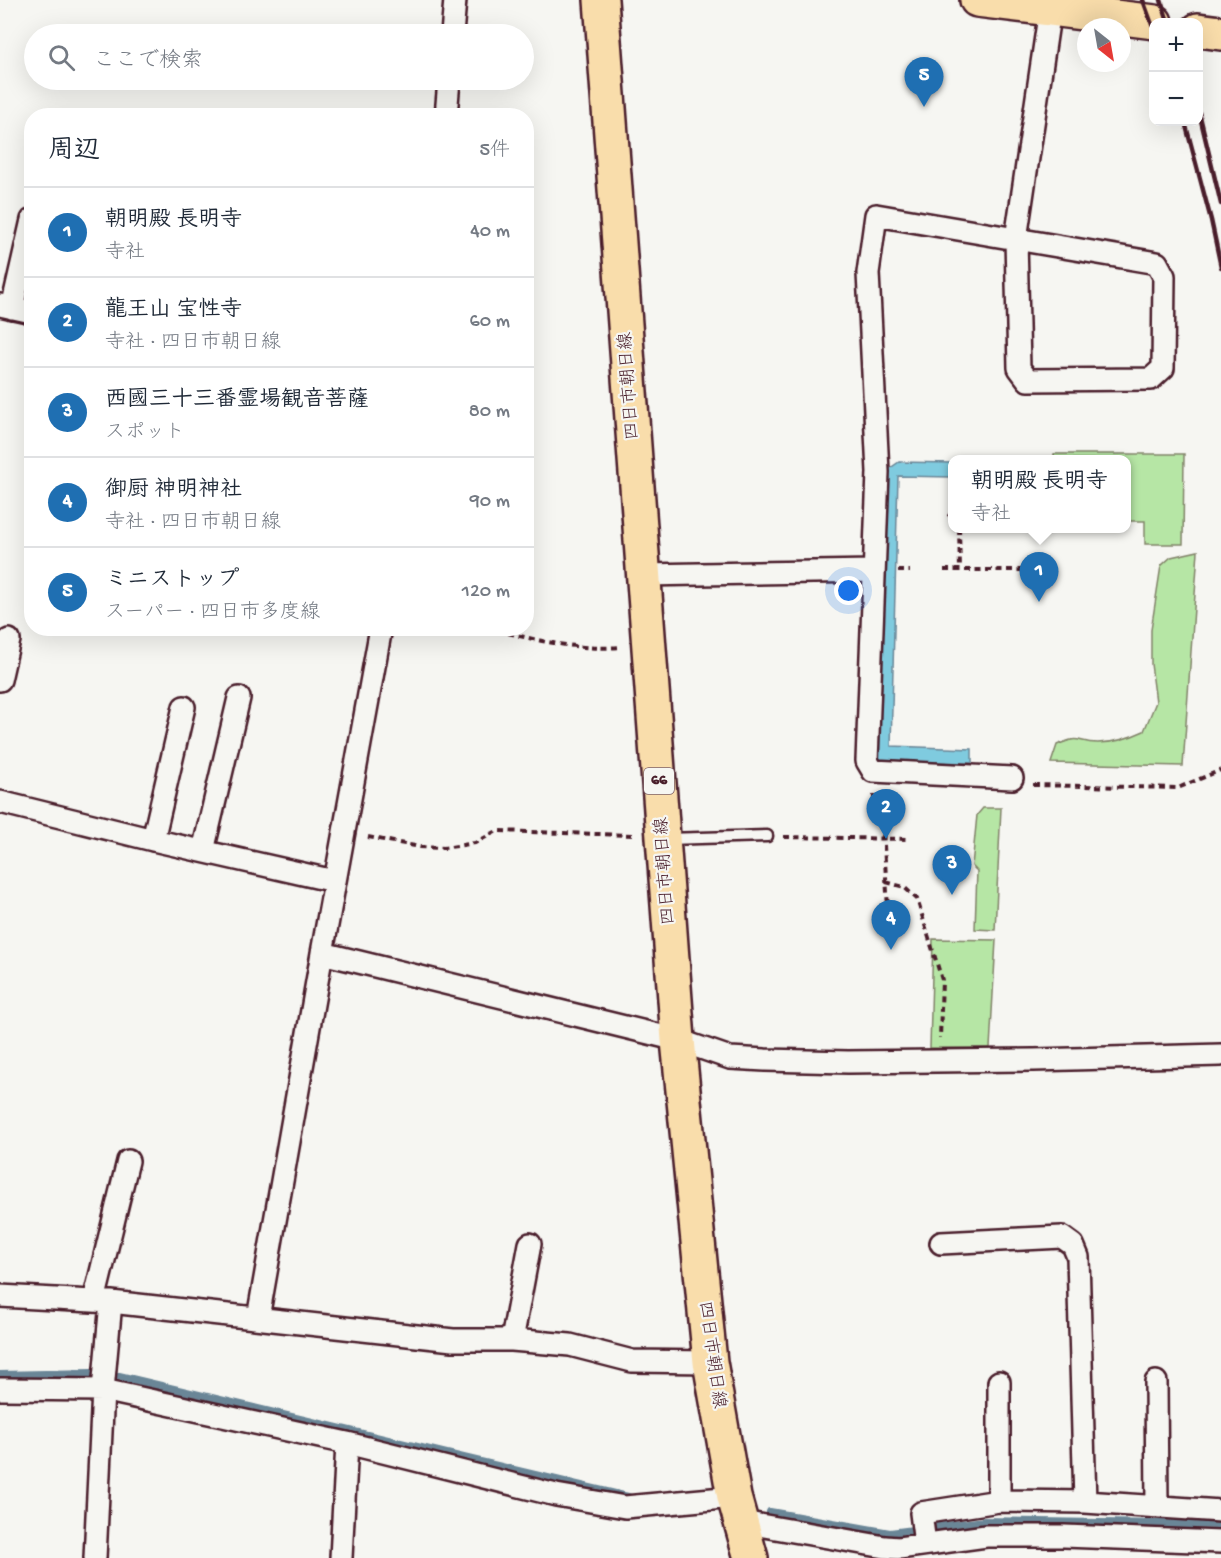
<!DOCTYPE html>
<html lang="ja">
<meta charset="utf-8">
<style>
:root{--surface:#fff;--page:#f2f2f3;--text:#1f2937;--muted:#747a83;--line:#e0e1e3;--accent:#1f6fb2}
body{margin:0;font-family:"Gochi Hand","Klee One",sans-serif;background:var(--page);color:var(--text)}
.controls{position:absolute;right:18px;top:18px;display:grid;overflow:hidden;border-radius:12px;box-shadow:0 6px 24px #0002}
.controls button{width:54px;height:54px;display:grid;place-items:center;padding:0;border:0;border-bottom:2px solid var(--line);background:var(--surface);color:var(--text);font:30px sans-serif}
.compass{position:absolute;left:1077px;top:18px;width:54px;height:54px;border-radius:50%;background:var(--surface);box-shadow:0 6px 24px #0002;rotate:149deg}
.you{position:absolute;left:849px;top:591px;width:21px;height:21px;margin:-15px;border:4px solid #fff;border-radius:50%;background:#1a73e8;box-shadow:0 0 0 9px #1a73e833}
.badge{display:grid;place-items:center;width:39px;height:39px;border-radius:50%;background:var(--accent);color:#fff;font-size:20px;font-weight:700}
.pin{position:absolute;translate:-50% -50px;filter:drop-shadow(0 2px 3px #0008)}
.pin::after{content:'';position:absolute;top:32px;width:21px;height:18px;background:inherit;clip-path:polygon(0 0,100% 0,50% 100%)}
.popup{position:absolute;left:948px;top:455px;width:183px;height:78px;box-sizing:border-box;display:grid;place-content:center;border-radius:12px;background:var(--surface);filter:drop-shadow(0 2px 4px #0005);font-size:20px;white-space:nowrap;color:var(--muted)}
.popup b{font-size:22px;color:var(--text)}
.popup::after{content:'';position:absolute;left:50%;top:100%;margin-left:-12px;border:12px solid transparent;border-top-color:var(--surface)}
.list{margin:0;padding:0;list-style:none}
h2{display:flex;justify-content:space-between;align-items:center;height:78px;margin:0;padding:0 24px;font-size:26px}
h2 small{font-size:20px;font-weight:400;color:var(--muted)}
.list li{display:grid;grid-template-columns:39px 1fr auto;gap:18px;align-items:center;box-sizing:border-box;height:90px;padding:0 24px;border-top:2px solid var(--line)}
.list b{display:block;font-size:22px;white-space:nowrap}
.list p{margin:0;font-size:20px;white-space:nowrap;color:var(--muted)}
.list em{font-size:20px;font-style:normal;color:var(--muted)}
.icon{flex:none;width:33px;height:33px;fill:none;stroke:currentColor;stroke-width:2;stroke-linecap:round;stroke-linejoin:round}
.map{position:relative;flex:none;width:1221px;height:1558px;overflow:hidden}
.search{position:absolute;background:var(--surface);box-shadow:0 6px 24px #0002;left:24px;top:24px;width:510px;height:66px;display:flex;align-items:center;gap:15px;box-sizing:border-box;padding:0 21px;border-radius:33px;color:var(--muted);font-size:22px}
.panel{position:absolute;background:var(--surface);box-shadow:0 6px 24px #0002;left:24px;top:108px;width:510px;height:528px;border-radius:24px}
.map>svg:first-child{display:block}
.green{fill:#b6e6a5;stroke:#808268;stroke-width:1.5}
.water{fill:#7fcbdf;stroke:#6a8697;stroke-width:1.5}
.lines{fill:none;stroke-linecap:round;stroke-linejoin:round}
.stream{stroke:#6a8697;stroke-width:8}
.lane-casing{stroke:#4a1f2b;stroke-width:15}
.street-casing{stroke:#4a1f2b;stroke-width:26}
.primary-casing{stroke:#4a1f2b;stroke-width:38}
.path{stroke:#4a1f2b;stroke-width:4;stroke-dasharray:6 4.5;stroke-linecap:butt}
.lane{stroke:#f6f6f2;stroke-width:10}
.street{stroke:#f6f6f2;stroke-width:21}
.primary{stroke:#f9ddab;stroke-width:33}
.rail{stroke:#4a1f2b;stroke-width:4.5}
.labels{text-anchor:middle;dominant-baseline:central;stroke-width:4.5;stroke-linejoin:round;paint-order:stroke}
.shield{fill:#f6f6f2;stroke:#7e6067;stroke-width:1.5}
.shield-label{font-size:16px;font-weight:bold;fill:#4a1f2b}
.street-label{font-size:18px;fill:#4a1f2b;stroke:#f6f6f2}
</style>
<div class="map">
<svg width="1221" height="1558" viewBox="0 0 1221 1558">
<rect width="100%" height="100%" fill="#f6f6f2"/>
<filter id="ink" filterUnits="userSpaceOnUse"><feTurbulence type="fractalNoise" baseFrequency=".0167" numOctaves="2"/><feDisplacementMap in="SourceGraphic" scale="12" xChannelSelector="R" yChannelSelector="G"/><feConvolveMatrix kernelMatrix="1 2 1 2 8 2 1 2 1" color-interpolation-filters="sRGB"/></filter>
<g filter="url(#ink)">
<!-- green -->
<path class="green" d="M1054 454H1184L1183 544H1145V521H1126V460L1054 459Z
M1198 551 1183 766 1051 763 1057 745C1081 734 1076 743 1098 743 1115 743 1129 738 1144 731L1156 702 1151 664V630L1161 566 1171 557Z
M983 808H1001L995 930 975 929 977 871 972 866 977 815Z
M933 939 996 940 990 1048H930Z"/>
<!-- water -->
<path class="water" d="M899 462 952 463V477L898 476 891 746 972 749V763L882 761 875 752 889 469Z"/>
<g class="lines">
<!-- stream -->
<path class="stream" d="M0 1375 91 1373
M119 1376 628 1497
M770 1512 890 1533 985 1521 1221 1525"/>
<!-- lane casing -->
<g class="lane-casing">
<path id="lane" d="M667 839 767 836"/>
</g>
<!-- street casing -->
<g class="street-casing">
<path id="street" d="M452 34 455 0
M446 116 449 80
M1016 239 1157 263 1164 276 1163 368 1151 379 1028 380 1019 368Z
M0 305 32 312
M12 308 32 220
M643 575 873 571
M381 628 322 953 678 1040 730 1058 765 1060 848 1062 1034 1060 1221 1055
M0 680 9 640
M1012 778 873 771 867 761 878 472 868 273 876 215 1016 239 1050 9
M0 802 153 840 334 881
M153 840 184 707
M203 851 239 698
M941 1243 1062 1237 1073 1245 1078 1257 1085 1502
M0 1296 111 1302 453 1340H512L570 1345 632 1361 710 1362
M94 1301 128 1161
M258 1318 322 953
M512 1340 530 1244
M999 1382V1501
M1156 1382 1157 1506
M0 1389 103 1390 347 1443 556 1495 625 1507 734 1497
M742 1522 885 1547 899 1548 986 1536H1064L1221 1542
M925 1544 921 1513 999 1501 1085 1502 1221 1511
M95 1558 103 1390 111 1302
M341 1558 347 1443"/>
</g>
<!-- primary casing -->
<g class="primary-casing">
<path id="primary" d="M601 0 678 1040 710 1362 734 1497 751 1558
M977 0 1155 22
M1198 30 1221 33"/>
</g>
<!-- path -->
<path class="path" d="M948 514 952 517
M959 528 960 570
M944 570H1041
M898 571H910
M488 628C531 639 576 651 621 647
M1033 785 1178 788 1221 770
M874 795V803L882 814 889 924
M368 837 420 847 444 848 475 843 497 831 632 835
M784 837 909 839
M886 882 904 887 917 899 942 980 940 1038"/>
<!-- lane -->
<use href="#lane" class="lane"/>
<!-- street -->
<use href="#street" class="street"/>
<!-- primary -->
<use href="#primary" class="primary"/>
<!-- rail -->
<path class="rail" d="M1143 0 1154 30
M1161 0 1168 22
M1198 108 1221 204
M1185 122 1211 220 1221 267"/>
</g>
</g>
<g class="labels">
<!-- shield labels -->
<rect class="shield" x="644" y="768" width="30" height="26" rx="4.5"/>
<g class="shield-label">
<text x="659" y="781">66</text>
</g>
<!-- street labels -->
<g class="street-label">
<text transform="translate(630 386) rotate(-94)">四日市朝日線</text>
<text transform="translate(666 871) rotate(-94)">四日市朝日線</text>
<text transform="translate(711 1355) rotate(82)">四日市朝日線</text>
</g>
</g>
</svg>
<div class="controls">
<button>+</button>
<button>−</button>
</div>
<svg class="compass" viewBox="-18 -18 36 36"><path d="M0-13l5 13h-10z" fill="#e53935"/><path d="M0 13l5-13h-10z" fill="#747a83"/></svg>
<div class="you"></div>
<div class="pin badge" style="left:1039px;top:602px">1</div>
<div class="popup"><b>朝明殿 長明寺</b>寺社</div>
<div class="pin badge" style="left:886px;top:839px">2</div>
<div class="pin badge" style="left:952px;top:895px">3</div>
<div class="pin badge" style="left:891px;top:950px">4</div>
<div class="pin badge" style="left:924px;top:107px">5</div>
<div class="search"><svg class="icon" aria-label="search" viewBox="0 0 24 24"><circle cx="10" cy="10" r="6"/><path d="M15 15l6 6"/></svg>ここで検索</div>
<section class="panel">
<h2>周辺<small>5件</small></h2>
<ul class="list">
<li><span class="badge">1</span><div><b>朝明殿 長明寺</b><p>寺社</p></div><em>40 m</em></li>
<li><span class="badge">2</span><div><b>龍王山 宝性寺</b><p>寺社 · 四日市朝日線</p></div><em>60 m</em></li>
<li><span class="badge">3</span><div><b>西國三十三番霊場観音菩薩</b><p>スポット</p></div><em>80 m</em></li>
<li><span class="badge">4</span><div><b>御厨 神明神社</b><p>寺社 · 四日市朝日線</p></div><em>90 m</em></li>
<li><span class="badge">5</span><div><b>ミニストップ</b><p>スーパー · 四日市多度線</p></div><em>120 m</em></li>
</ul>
</section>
</div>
